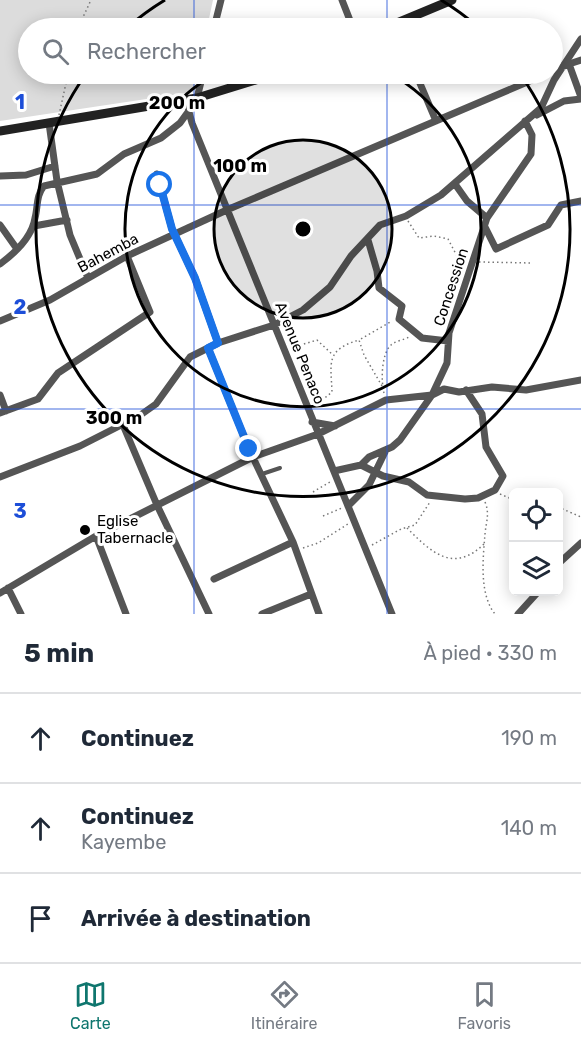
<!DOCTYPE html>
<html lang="fr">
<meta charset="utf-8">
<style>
:root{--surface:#fff;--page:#f6f6f7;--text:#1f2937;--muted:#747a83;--line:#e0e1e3;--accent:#0f766e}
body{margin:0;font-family:Rubik,sans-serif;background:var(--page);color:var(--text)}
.controls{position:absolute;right:18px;bottom:18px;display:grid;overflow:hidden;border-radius:9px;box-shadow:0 3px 15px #0003}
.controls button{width:54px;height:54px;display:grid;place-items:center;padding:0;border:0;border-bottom:2px solid var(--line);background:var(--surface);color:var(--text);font:30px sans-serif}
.stop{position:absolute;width:18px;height:18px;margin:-14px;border:4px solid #1a73e8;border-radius:50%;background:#fff}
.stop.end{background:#1a73e8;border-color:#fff;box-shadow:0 2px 6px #0008}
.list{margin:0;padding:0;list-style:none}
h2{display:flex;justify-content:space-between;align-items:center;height:78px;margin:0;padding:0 24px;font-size:26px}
h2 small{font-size:20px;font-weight:400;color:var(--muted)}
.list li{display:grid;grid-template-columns:39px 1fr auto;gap:18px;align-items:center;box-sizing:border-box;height:90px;padding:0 24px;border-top:2px solid var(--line)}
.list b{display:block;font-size:22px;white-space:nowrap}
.list p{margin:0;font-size:20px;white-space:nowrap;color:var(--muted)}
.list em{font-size:20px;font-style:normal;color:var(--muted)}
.icon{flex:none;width:33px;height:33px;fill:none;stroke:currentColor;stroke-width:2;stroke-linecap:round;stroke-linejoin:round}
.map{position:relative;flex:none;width:581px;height:614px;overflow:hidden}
.search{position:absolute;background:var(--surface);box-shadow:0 3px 15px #0003;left:18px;right:18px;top:18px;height:66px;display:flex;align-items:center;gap:15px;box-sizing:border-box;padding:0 21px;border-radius:33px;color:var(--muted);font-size:22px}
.sheet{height:348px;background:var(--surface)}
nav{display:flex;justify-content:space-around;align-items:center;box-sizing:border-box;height:84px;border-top:2px solid var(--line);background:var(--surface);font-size:16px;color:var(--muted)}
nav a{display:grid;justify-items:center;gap:3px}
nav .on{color:var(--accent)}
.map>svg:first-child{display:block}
.green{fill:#dcdcdc}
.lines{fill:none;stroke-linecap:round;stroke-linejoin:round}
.path{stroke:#777;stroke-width:1.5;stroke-dasharray:1.5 3;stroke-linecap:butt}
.service{stroke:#555;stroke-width:4}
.minor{stroke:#555;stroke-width:7}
.secondary{stroke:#222;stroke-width:9}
.route{stroke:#1a73e8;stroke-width:8}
.grid{fill:none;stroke:#1d4ed8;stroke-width:1.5;stroke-opacity:0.55}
.ring{fill:none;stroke:#000;stroke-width:3}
.poi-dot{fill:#000;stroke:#fff;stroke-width:2}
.labels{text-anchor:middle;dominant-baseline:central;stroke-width:6;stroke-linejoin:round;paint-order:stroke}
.street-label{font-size:15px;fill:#000;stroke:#fff}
.poi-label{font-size:15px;fill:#000;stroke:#fff;text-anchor:start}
.grid-label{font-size:20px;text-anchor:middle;font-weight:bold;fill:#1d4ed8;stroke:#fff;stroke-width:6;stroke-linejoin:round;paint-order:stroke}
.centre{fill:#000;stroke:#fff;stroke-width:3}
.ring-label{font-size:18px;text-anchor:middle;font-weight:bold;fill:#000;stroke:#fff;stroke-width:6;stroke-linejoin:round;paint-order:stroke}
</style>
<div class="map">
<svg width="581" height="614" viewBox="0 0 581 614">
<rect width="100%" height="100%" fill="#fff"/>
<!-- green -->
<path class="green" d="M0 0H213L207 28H28V74H197L193 92 0 121Z"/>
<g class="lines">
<!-- path -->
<path class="path" d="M78 28 91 0
M59 115 68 74
M408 221 419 238 434 236 448 239 457 256 465 261
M479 262 532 263
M291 348 317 340 333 355
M382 386 364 355 359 340 392 321
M384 393C381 382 381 354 391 345 395 341 404 340 409 337
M315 406 332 392C331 363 325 350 359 340
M313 492 330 482
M500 494 514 500
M485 502C490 514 486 522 485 534 483 559 479 594 495 614
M558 507 581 517
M323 516 342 508
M407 528C431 552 453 574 484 544
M372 545 401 529 415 525 430 502
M303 548 318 543 348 524"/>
<!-- service -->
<path class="service" d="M262 474 280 468"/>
<!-- minor -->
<path class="minor" d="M342 0 353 28
M214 28 221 0
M569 64 581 60
M552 71 569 64 581 97
M416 74 436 121
M197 98 203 74
M186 101 192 123 392 614
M537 115 564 101 581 99
M49 123 57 181 70 235 88 278
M157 174 172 229 195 278 218 343
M0 176 26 175 55 166
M487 218 531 154 532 135 525 121
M0 225 17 249
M484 225 496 249 548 225 561 205 581 201
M34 226 67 220
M368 240 377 271 379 288 402 306 399 319 422 338 448 341
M0 264C15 253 32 237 35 218 38 207 36 195 44 186L97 174 124 154 161 138 180 123 188 112
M0 321 50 300 127 256 229 209 546 74
M208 348 249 449 293 542 319 614
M0 395 6 411
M0 413 38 399 58 373 150 312 127 256
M312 422 335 426
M123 425 157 505 209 614
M361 465 383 476 409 482 427 495 465 499 478 498 495 490 503 476 486 447 482 414 466 390
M334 471 361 465 369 457 392 447 400 440 432 395 444 389 459 392 492 387 526 390 581 380
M0 477 80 446 139 416 156 404 190 357 218 343 274 325 303 310 330 287 351 256 380 225 406 216 441 195 541 108 554 80 581 39
M348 506 369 485 385 452
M96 536 126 614
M558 564 581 543
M214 579 293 542
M8 588 21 614
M0 593 96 536 253 457 318 434 386 400 432 395 447 363 449 333 487 218 467 201 455 184
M262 614 311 594
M518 614 538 592"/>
<!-- secondary -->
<path class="secondary" d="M385 28 452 0
M0 131 197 98 275 74"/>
</g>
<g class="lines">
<!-- route -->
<path class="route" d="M160 185 172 229 195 278 218 343 208 348 249 449"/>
</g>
<!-- grid -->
<path class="grid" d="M194 0V28M387 0V28M194 74V614M387 74V614M0 205H581M0 409H581"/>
<!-- distance rings -->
<circle cx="303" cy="229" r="89" fill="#000" fill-opacity=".12"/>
<g class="ring">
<circle cx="303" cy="229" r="89"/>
<path d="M391 74A178 178 0 1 1 215 74"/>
<path d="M128 27A267 267 0 0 1 165 0M441 0A267 267 0 0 1 478 27M520 74A267 267 0 1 1 86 74"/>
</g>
<!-- markers -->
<circle class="poi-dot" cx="85" cy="530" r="6"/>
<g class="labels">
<!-- street labels -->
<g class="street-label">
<text transform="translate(108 253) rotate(-28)">Bahemba</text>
<text transform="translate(451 287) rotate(-72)">Concession</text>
<text transform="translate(300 353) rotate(68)">Avenue Penaco</text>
</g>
<!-- poi labels -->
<g class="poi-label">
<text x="97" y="521">Eglise<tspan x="97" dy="17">Tabernacle</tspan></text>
</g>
</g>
<g class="grid-label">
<text x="20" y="109">1</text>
<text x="20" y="314">2</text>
<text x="20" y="518">3</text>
</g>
<circle cx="303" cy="229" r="9" class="centre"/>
<g class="ring-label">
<text x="177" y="109">200 m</text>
<text x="240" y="172">100 m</text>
<text x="114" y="424">300 m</text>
</g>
</svg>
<div class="controls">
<button><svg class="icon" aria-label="locate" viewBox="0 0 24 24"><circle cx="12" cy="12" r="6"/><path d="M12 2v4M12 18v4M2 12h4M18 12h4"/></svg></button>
<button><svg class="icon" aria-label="layers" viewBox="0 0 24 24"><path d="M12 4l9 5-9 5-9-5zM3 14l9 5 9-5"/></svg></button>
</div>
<div class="stop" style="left:160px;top:185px"></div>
<div class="stop end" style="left:249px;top:449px"></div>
<div class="search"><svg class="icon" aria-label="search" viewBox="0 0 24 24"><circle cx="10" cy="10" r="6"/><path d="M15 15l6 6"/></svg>Rechercher</div>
</div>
<section class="sheet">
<h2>5 min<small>À pied · 330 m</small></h2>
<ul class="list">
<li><svg class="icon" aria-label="ahead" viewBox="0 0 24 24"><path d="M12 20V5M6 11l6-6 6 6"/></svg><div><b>Continuez</b></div><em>190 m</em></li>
<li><svg class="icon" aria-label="ahead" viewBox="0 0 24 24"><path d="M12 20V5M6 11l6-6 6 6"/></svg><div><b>Continuez</b><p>Kayembe</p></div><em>140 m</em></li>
<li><svg class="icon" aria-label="arrive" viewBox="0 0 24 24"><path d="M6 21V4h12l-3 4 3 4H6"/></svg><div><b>Arrivée à destination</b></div></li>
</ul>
</section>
<nav>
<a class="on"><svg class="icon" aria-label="map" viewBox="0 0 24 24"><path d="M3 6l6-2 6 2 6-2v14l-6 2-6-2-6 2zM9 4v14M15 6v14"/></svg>Carte</a>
<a><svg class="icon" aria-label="directions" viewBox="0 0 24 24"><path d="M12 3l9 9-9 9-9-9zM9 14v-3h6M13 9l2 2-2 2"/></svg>Itinéraire</a>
<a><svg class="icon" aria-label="saved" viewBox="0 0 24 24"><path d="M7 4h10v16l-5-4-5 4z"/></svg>Favoris</a>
</nav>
